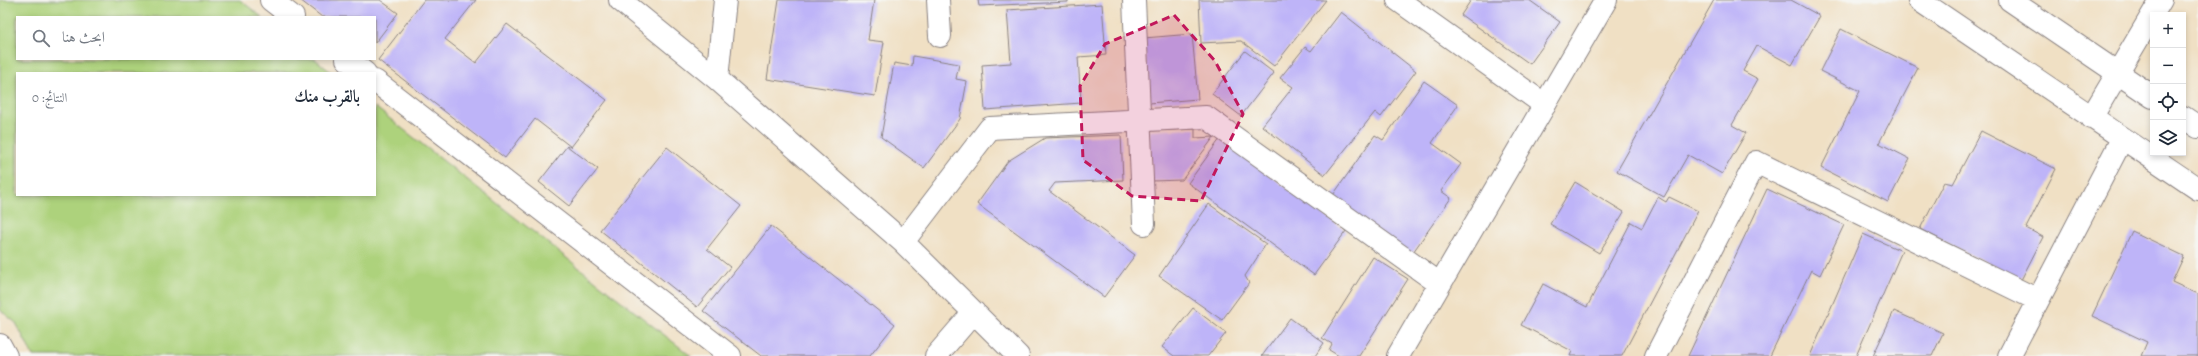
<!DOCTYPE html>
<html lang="ar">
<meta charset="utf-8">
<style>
:root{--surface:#fff;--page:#f6f6f7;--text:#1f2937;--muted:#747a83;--line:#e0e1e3}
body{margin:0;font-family:Alegreya,Amiri,serif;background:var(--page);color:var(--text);direction:rtl}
.controls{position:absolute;right:12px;top:12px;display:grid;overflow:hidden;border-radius:0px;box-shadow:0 2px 6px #0003}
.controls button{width:36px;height:36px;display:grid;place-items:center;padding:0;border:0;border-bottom:1px solid var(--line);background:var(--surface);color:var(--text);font:20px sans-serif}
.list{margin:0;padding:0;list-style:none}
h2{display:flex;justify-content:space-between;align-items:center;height:52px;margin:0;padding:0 16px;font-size:17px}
h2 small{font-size:13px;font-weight:400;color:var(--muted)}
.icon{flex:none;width:22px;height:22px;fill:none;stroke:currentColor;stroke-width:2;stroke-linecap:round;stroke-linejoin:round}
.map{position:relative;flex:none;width:2198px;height:356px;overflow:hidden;direction:ltr}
.search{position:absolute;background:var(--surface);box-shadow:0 2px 6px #0003;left:16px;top:16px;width:360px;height:44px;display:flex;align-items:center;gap:10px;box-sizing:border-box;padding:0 14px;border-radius:0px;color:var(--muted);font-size:15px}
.panel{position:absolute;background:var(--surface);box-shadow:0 2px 6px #0003;left:16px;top:72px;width:360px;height:124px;border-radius:0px;direction:rtl}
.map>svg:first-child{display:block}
.green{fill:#add27b;stroke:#687a5b}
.building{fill:#beb4f8}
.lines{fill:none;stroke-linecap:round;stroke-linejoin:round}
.minor-casing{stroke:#898180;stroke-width:24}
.minor{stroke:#fff;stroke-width:22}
.marked{fill:#c2185b;fill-opacity:0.2;stroke:#c2185b;stroke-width:3;stroke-dasharray:8 5;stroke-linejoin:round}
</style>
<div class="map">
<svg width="2198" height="356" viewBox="0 0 2198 356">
<rect width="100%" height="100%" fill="#f6f6f2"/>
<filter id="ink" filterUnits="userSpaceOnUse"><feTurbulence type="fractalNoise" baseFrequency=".025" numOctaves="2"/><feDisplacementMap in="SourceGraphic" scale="8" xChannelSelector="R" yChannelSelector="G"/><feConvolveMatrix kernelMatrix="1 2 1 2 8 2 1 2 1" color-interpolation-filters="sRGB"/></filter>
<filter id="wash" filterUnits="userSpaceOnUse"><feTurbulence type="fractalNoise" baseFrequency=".012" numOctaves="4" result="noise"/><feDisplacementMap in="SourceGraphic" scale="16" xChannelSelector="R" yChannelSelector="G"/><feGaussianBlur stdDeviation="0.9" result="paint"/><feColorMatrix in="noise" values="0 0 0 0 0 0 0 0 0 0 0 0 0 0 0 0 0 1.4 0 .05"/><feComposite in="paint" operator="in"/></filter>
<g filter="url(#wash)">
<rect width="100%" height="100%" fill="#f0e0c4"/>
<!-- green -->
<path class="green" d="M0 0H240L262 17H17V59H315L332 73H17V195H375V107L691 356H33L16 323 0 310Z"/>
<g id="blocks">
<!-- building -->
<path class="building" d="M300 0H380L398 13 375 43V17H322Z
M424 0H476L445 39 476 63 507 24 607 100 571 147 535 119 505 158 378 60Z
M779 0H874L868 40 884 42 875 96 767 79Z
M978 0H1068V2L979 6Z
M1199 0H1326L1274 66 1241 41 1201 43Z
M1471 0H1529L1560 22 1530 64 1461 15Z
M1714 0H1791L1820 16 1792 65 1757 46 1743 71 1758 79 1732 125 1746 133 1722 174 1688 155 1664 197 1617 171Z
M1102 4 1106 55 1078 57 1081 103 985 110 982 65 1011 63 1007 10Z
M1341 12 1416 71 1381 117 1375 112 1325 175 1262 126 1293 87 1280 78 1305 47 1311 51Z
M1841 29 1918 68 1879 143 1910 159 1888 202 1821 168 1860 91 1820 71Z
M1192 34 1198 99 1149 103 1144 38Z
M1245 51 1274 73 1241 116 1212 94Z
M913 56 959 64 956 79 967 81 960 119 924 168 881 137 894 63 912 66Z
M1424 81 1458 105 1432 143 1461 164 1441 191 1451 198 1411 255 1331 198 1375 135 1383 140Z
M1195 129V138L1214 137 1182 180 1152 181 1149 131Z
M1981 131 2056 169 2026 228 2043 237 2021 280 1920 229 1944 182 1953 184Z
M1121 135 1123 180 1055 183 1049 191 1135 255 1104 297 977 204 1008 161 1045 138Z
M1220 139 1346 231 1314 275 1188 183Z
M567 146 598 169 569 206 539 182Z
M667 147 741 206 707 249 730 267 697 307 600 230Z
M1575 182 1624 212 1599 253 1550 224Z
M1767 189 1844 225 1820 275 1811 270 1770 356H1688Z
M1658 197 1666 202 1669 197 1698 211 1622 356H1570L1572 351 1521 325 1543 284 1587 307 1631 222 1642 228Z
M1209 204 1266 244 1245 276 1249 283 1222 320 1159 276Z
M771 226 895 324 870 356H761L703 311Z
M2132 231 2184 256 2172 282 2198 294V356H2141L2147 342 2092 316Z
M1863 234 1902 251 1856 356H1810Z
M1373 257 1408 279 1359 356H1339L1329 350 1332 344 1322 338Z
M1193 308 1226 333 1208 356H1174L1162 347Z
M1894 311 1943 333 1932 356H1873Z
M1290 318 1324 343 1315 356H1262Z"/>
</g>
</g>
<g filter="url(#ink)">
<use href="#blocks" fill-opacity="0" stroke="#898180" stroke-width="1"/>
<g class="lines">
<!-- minor casing -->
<g class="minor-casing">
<path id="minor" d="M271 0 293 17
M620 0 717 79 903 242 1018 356
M938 0 940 36
M1134 0 1144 224
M1398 0 1545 105
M1919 0 2198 189
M2010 0 2153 97
M347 59 365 73
M717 79 725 0
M375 81 730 356
M2183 117 2198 127
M2091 118 2161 0
M903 242 990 128 1206 117 1440 284
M0 345 6 356
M936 356 974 312
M1398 356 1606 0
M1656 356 1756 162 2038 300
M2009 356 2122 139"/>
</g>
<!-- minor -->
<use href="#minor" class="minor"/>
</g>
</g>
<!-- marked area -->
<path class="marked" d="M1174 15 1215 61 1243 114 1201 201 1132 196 1083 160 1080 86 1105 44Z"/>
</svg>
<div class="controls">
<button>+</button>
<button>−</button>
<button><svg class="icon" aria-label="locate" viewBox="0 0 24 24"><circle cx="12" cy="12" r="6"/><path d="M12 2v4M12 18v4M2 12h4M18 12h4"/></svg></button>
<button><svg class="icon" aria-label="layers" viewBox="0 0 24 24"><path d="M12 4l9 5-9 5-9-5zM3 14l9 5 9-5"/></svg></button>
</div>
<div class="search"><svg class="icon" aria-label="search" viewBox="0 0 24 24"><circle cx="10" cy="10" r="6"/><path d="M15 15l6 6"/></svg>ابحث هنا</div>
<section class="panel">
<h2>بالقرب منك<small>النتائج: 0</small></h2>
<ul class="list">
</ul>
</section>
</div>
